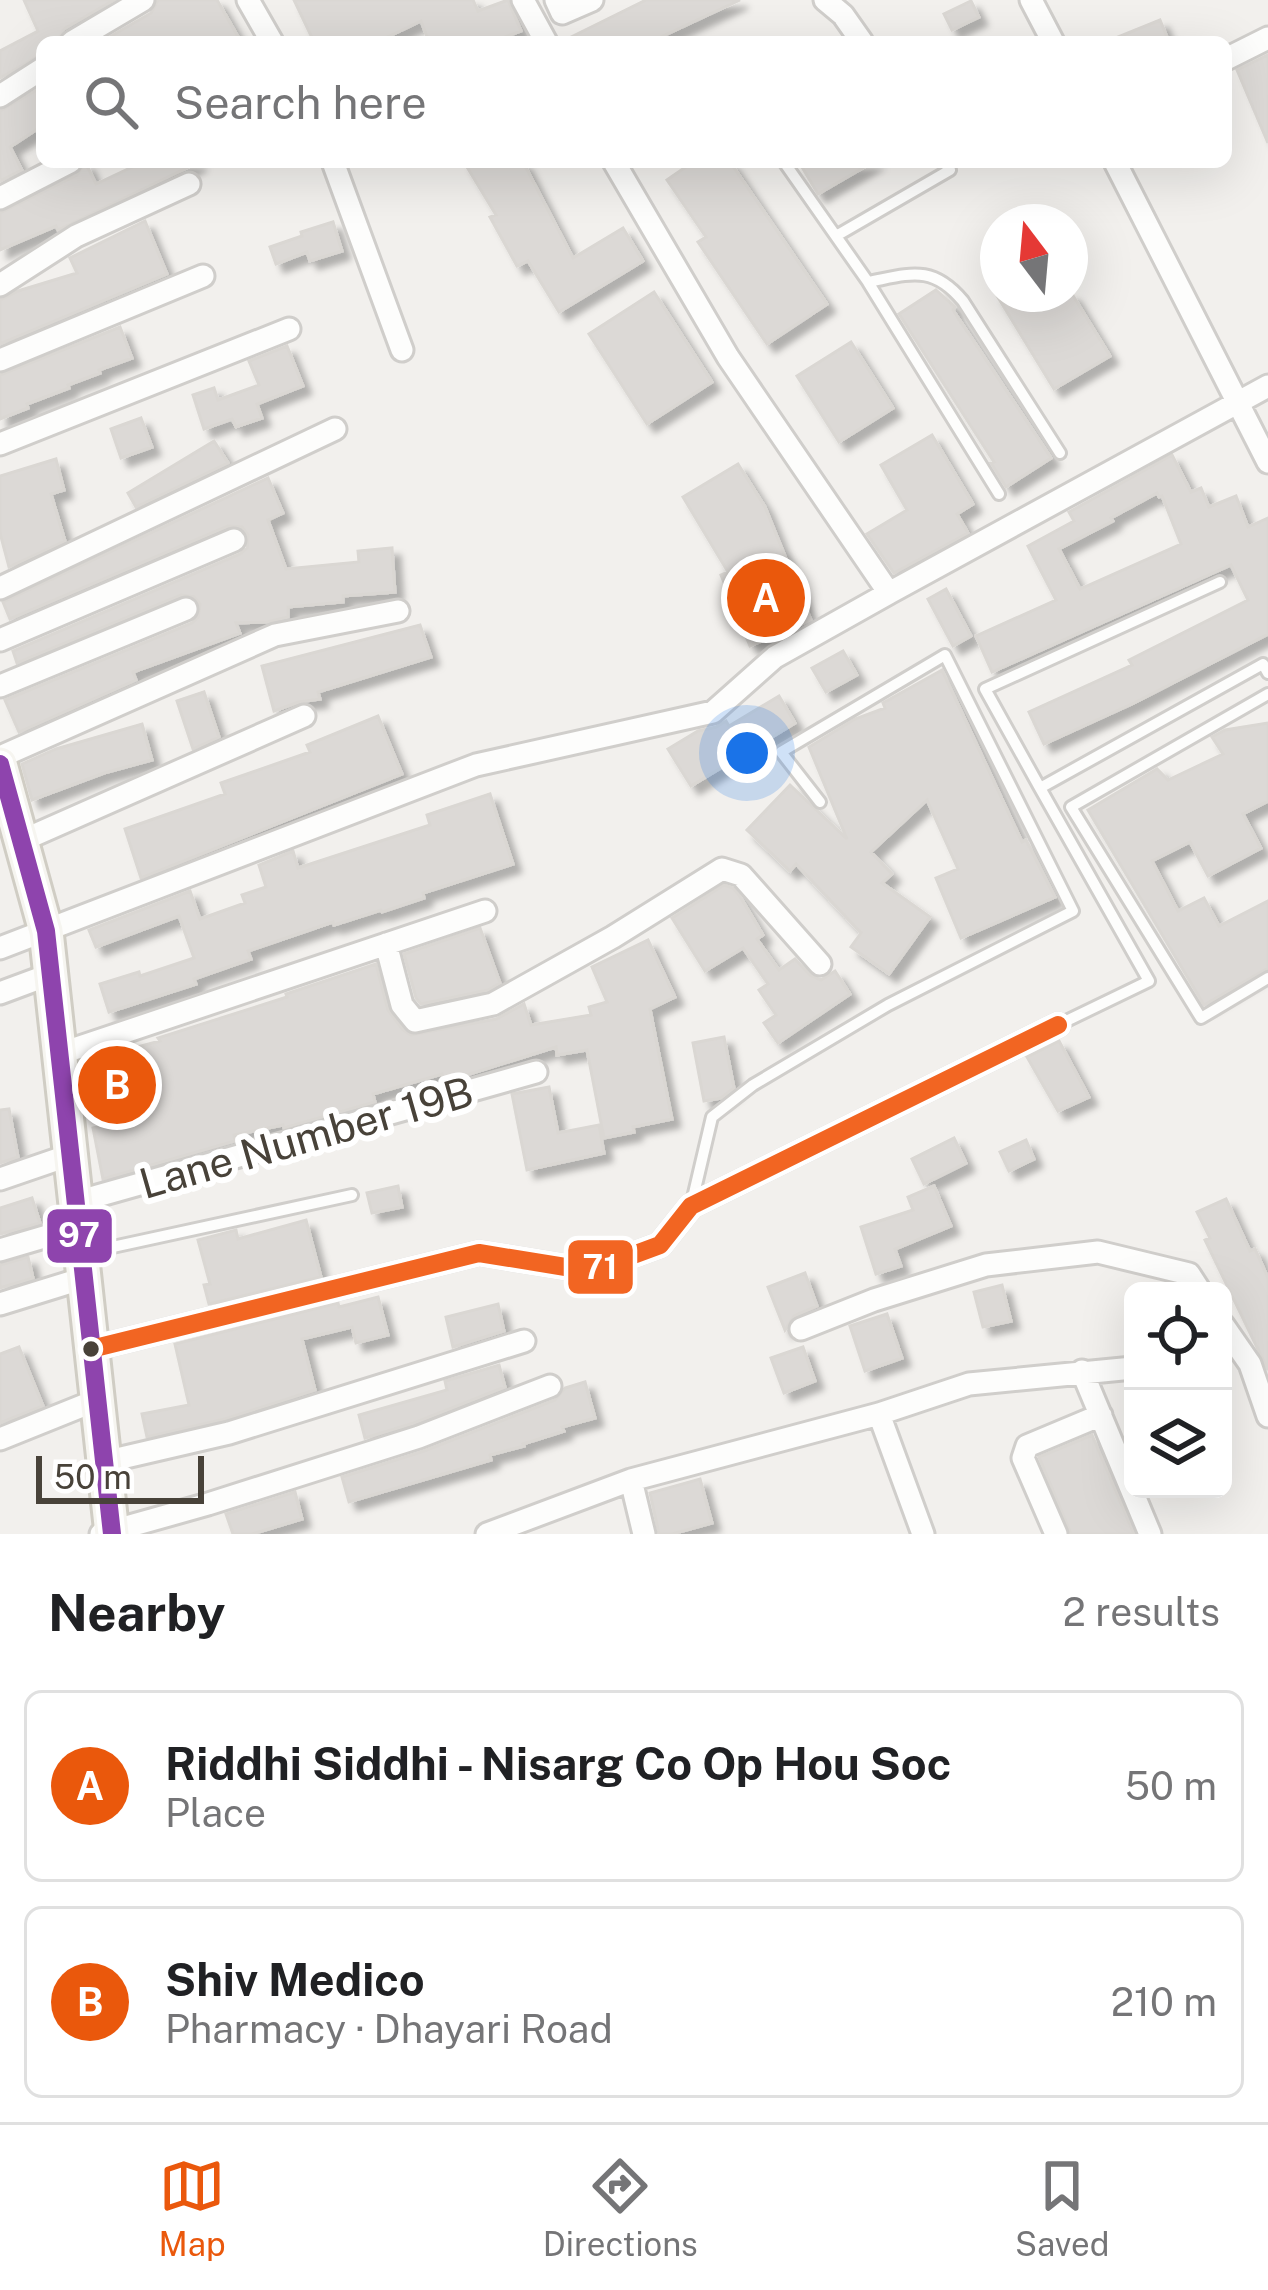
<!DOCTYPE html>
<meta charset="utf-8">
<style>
:root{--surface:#fff;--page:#f6f6f6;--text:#202124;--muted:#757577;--line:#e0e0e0;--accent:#ea580c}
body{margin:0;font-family:"Public Sans",sans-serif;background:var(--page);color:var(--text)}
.controls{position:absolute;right:36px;bottom:36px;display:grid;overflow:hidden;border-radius:18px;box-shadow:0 12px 48px #0002}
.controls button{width:108px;height:108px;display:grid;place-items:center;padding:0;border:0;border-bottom:3px solid var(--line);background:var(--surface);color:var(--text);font:60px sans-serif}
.compass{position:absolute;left:980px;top:204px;width:108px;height:108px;border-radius:50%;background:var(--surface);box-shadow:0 12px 48px #0002;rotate:344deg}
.scale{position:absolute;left:36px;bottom:30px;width:168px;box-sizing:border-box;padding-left:12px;border:6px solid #484239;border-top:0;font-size:33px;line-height:42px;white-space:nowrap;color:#484239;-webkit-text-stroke:9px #fff;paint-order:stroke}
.you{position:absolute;left:747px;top:753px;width:42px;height:42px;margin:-30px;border:9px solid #fff;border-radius:50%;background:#1a73e8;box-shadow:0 0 0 18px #1a73e833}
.badge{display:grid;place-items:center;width:78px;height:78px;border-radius:50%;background:var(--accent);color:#fff;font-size:39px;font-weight:700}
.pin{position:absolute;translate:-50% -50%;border:6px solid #fff;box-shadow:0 3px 12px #0006}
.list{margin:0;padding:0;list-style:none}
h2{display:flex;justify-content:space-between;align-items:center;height:156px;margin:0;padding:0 48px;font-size:51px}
h2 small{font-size:39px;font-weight:400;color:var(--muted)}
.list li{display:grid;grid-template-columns:78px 1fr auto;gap:36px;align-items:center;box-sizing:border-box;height:192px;margin:0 24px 24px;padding:0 24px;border:3px solid var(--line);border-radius:18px}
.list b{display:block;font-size:45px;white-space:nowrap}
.list p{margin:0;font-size:39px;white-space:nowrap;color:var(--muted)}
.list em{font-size:39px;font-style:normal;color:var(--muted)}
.icon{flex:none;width:66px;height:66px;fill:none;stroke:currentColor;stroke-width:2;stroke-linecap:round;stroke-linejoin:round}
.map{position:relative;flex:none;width:1268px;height:1534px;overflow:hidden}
.search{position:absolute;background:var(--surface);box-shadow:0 12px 48px #0002;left:36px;right:36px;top:36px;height:132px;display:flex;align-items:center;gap:30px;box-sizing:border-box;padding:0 42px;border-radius:18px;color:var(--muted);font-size:45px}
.sheet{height:588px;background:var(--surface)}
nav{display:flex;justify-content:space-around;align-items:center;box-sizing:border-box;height:168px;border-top:3px solid var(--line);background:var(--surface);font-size:33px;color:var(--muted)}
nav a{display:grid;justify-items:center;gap:6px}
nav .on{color:var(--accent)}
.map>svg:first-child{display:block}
.building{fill:#dcd9d6;stroke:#dad7d3;stroke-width:3;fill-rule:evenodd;filter:url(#shadow)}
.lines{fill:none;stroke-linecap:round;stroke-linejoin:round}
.lane-casing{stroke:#d0cecb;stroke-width:16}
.street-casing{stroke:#d0cecb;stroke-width:27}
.secondary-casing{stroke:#d0cdc4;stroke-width:39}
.lane{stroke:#fdfdfc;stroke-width:10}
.street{stroke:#fdfdfc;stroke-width:21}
.secondary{stroke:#f6f5f0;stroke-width:33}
.bus-1-casing{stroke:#fff;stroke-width:27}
.bus-2-casing{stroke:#fff;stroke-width:27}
.bus-1{stroke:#8e44ad;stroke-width:18}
.bus-2{stroke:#f26522;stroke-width:18}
.bus-dot{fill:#484239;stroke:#fff;stroke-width:4.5}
.labels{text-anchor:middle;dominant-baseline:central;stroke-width:12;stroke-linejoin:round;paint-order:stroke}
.street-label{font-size:42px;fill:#484239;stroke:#fff}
.line-badge{stroke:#fff;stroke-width:4.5}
.badge-label{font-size:33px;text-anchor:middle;font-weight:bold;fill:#fff}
</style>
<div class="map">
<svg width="1268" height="1534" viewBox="0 0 1268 1534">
<defs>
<filter id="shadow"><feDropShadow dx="8" dy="8" stdDeviation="3" flood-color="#0004"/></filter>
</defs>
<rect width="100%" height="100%" fill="#f2f0ed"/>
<!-- building -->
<path class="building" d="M24 0H114L64 29 57 42H42V54L0 78V51L38 31Z
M158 0H217L241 42H101L151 13Z
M294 0H473L478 11 508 0 521 31 492 42H429L421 21 377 42H314Z
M646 0H740L650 42H561Z
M971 1 979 17 952 30 944 14Z
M1160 20 1169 42H1109L1108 41Z
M1268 55V143L1237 70Z
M42 87V126L10 147 22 170 0 181V111Z
M85 162 96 184 143 162H199L58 230 56 226 0 250V213L77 175Z
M464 162H523L573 258 623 228 643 261 559 312 528 261 517 266 490 217 496 215Z
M693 162H730L827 304 767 344 698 242 706 237 667 180Z
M799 162H873L818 194Z
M145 221 167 274 0 344V300L18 291 77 273 70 258Z
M333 222 342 251 310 261 307 252 276 264 270 247 302 236 301 232Z
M936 290 955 307 953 310 1051 458 1006 487 991 463 994 462 899 314Z
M654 292 712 382 647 424 589 334Z
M996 294H1072L1110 356 1054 389Z
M120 327 132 358 99 370 100 373 68 385 69 388 27 404 28 408 0 419V375Z
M851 342 893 408 839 442 797 376Z
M287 346 303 386 257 404 262 418 236 427 232 419 204 429 193 395 214 388 218 400 259 385 249 361Z
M141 418 152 447 121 458 111 429Z
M932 435 973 504 957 514 968 533 894 573 867 534 907 510 881 465Z
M214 441 228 463 136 507 128 493Z
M1172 455 1191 492 1201 488 1209 507 1236 496 1248 527 1268 518V634L1134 703 1044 744 1029 712 1132 665 1129 660 1248 600 1231 565 992 672 976 636 1056 600 1028 546 1074 521 1069 512ZM1157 493 1159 497 1162 496 1181 544 1080 589 1059 549 1113 521 1111 518Z
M56 459 64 490 51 494 65 541 9 567 0 533V476Z
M738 464 765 507 811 620 750 646 721 575 728 572 683 497Z
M268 478 283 513 268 520 286 569 359 562 358 551 392 548 395 592 343 596V602L288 607V617L267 622 236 623 240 633 133 672 136 680 19 732 5 700 192 623 198 617 200 604 194 597 181 595 17 663 13 651 240 554 247 548 248 535 242 527 228 526 10 619 3 602Z
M946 589 971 636 953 646 928 599Z
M420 625 431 657 318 692 320 699 299 702 274 711 262 666Z
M843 651 857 675 826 692 812 668Z
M942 670 1022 842 1026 840 1055 897 961 938 936 878 958 869 927 800 871 852 892 874 882 883 930 917 889 974 851 947 861 933 796 864 790 871 747 830 790 785 847 839 809 747 855 719 885 708 883 703Z
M204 692 219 737 193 749 177 701Z
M779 696 795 723 691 786 668 749 698 731 716 727 726 721 729 726Z
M378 716 402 774 141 878 125 829 225 794 221 783 310 752 307 745Z
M1268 723V801L1243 814 1261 848 1208 876 1190 842 1152 861 1178 911 1204 898 1219 926 1268 901V968L1204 1005 1088 810 1157 769 1168 780 1223 754 1212 737 1225 730Z
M142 724 152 760 104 773 32 800 22 764 56 749Z
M490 794 513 864 423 893 424 898 382 912 381 910 334 925 333 922 248 951 251 959 194 979 196 984 109 1012 100 984 139 972 140 976 194 958 179 916 96 947 89 930 190 891 200 919 245 903 242 895 266 887 259 865 293 851 298 868 430 825 427 815Z
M724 885 733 888 739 895 763 935 757 939 779 970 795 959 810 975 821 980 835 971 850 994 778 1043 764 1023 776 1015 759 990 768 984 743 948 705 971 672 918Z
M480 928 500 983 488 990 421 1004 416 998 404 954Z
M648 940 675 997 650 1009 672 1119 633 1127 634 1132 604 1138 587 1050 557 1055 556 1047 444 1082 442 1074 373 1094 375 1102 284 1128 283 1125 234 1135 235 1141 103 1179 93 1128 109 1125 92 1059 160 1041 158 1038 287 997 286 994 376 964 388 1010 403 1030 411 1035 496 1019 524 1004 531 1025 591 1015 589 1007 607 1002 592 967Z
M724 1037 734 1088 721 1098 704 1101 693 1043Z
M1059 1041 1089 1097 1058 1111 1027 1057Z
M549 1087 558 1133 599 1125 604 1153 527 1170 512 1094Z
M9 1109 18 1157 0 1163V1110Z
M954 1138 966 1163 924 1184 912 1159Z
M1026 1140 1034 1159 1009 1171 1000 1152Z
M398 1186 402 1207 372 1213 367 1193Z
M934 1186 951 1226 895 1249 901 1266 876 1274 861 1227 913 1210 908 1197Z
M32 1198 40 1223 0 1234V1208Z
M1226 1199 1250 1251 1255 1249 1268 1278V1370L1205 1240 1210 1238 1197 1212Z
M306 1220 321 1277 209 1304 204 1285 210 1284 198 1240 236 1230 238 1239Z
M28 1257 33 1278 0 1288V1265Z
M805 1273 817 1306 794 1316 785 1330 768 1287Z
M1002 1285 1011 1321 983 1327 974 1292Z
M378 1297 388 1335 356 1343 352 1327 302 1339 315 1390 225 1419 147 1437 142 1414 189 1405 175 1344 338 1303 339 1307Z
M498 1304 504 1331 453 1347 446 1317Z
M887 1314 902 1358 865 1371 850 1326Z
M19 1347 43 1406 0 1423V1354Z
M803 1347 815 1381 784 1393 771 1358Z
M499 1365 505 1387 414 1423 365 1438 359 1415 447 1390 445 1381Z
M585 1382 595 1418 562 1427 564 1431 523 1444 524 1446 490 1455 491 1460 349 1502 342 1477 424 1451 555 1400 565 1388Z
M1092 1435 1134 1534H1071L1039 1457Z
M700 1479 712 1523 672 1534H659L650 1493Z
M295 1492 302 1519 252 1534H233L226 1514Z"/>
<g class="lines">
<!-- lane casing -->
<g class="lane-casing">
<path id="lane" d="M784 162 868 282 999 494
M836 236 950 170 944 162
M868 282C910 274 932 264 963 301L1060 453
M1268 694 1071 807 1201 1018 1268 978
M1040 788 985 689 1220 582
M1058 1025 1149 981 1040 788 1263 664 1268 673
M692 1202 712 1117 753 1085 888 1005 1073 911 945 655 781 752 820 802
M85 1253 352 1195"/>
</g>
<!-- street casing -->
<g class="street-casing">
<path id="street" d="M248 0 272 42
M523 0 546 42
M556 0 562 13 592 0
M825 0 843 15 862 42
M1031 0 1053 42
M72 42 143 0
M1226 59 1268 38
M0 96 42 69
M333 162 402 350
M1115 162 1268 462
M0 198 70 162
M0 285 76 236 189 184
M0 360 203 276
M0 444 289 329
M0 588 335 429
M889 593 1268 386
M0 640 234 540
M0 686 186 609
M0 757 275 635 398 611
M21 841 304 716
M386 944 402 1005 415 1021 493 1004 613 937 722 869 741 875 820 964
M0 948 476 765 713 712 775 657 889 593 728 357 614 162
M0 993 51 974
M59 1054 485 911
M0 1179 70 1155
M76 1202 536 1072
M0 1250 78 1227
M0 1304 84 1278
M1223 1325 1250 1364 1268 1416
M801 1329 874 1300 986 1265 1098 1252 1189 1274 1200 1291
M91 1349 479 1253 590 1271 660 1245 691 1206 1058 1025
M1082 1371 1150 1534
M879 1414 923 1534
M0 1439 97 1400
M104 1462 229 1433 524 1341
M631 1480 644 1534
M101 1534 208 1504 419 1437 550 1386
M487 1534 631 1480 879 1414 969 1384 1133 1368
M1056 1534 1023 1458 1027 1446 1101 1415"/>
</g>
<!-- secondary casing -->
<g class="secondary-casing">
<path id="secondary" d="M0 764 46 931 112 1534"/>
</g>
<!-- lane -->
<use href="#lane" class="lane"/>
<!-- street -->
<use href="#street" class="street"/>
<!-- secondary -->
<use href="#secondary" class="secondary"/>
<!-- bus-1 casing -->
<g class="bus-1-casing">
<path id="bus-1" d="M0 764 46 931 112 1534"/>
</g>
<!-- bus-2 casing -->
<g class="bus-2-casing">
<path id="bus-2" d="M91 1349 479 1253 590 1271 660 1245 691 1206 1058 1025"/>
</g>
<!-- bus-1 -->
<use href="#bus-1" class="bus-1"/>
<!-- bus-2 -->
<use href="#bus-2" class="bus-2"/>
</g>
<!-- markers -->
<circle class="bus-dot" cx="91" cy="1349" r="10"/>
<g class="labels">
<!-- street labels -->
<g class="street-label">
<text transform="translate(306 1137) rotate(-16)">Lane Number 19B</text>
</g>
</g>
<g class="line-badge">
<rect x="45" y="1207" width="69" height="58" rx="12" fill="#8e44ad"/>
<rect x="566" y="1238" width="69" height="58" rx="12" fill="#f26522"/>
</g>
<g class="badge-label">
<text x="79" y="1247">97</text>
<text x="600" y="1279">71</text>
</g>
</svg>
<div class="controls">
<button><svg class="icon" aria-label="locate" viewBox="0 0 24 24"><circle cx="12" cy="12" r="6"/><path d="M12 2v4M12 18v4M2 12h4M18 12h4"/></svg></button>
<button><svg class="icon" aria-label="layers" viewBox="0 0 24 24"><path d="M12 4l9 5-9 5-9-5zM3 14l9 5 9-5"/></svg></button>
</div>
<svg class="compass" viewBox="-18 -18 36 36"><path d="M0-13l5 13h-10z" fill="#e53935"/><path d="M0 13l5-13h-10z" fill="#757577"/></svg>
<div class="scale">50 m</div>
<div class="you"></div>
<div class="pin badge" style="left:766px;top:598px">A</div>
<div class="pin badge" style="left:117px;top:1085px">B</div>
<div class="search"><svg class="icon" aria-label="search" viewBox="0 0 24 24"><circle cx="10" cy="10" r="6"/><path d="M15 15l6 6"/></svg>Search here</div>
</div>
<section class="sheet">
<h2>Nearby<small>2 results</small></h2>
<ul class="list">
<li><span class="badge">A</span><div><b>Riddhi Siddhi - Nisarg Co Op Hou Soc</b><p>Place</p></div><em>50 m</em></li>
<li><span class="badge">B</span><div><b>Shiv Medico</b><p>Pharmacy · Dhayari Road</p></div><em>210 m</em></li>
</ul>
</section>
<nav>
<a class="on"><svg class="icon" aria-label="map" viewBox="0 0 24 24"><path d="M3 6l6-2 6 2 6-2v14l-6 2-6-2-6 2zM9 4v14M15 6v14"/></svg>Map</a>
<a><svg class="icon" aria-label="directions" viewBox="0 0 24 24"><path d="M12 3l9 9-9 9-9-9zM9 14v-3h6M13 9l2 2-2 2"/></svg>Directions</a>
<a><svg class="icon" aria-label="saved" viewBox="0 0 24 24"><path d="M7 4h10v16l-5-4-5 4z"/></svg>Saved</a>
</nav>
